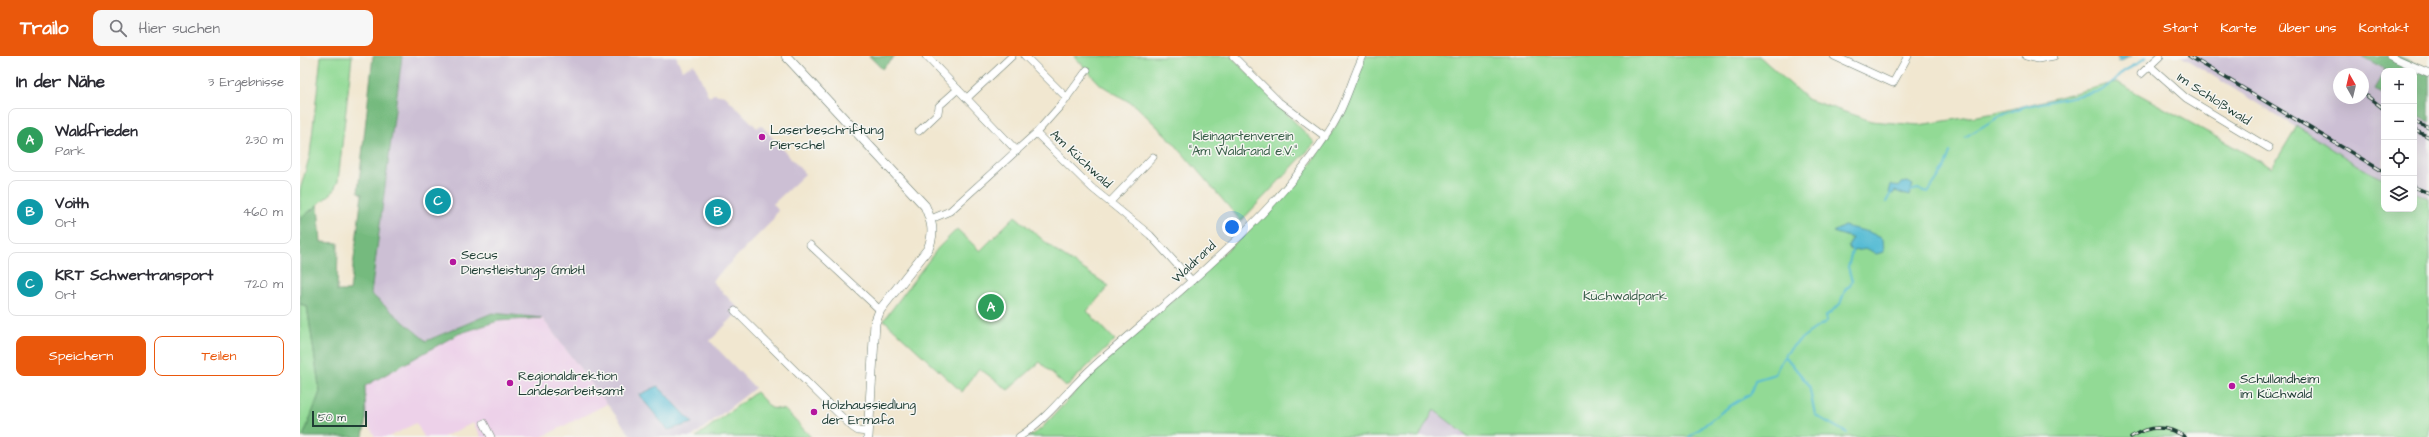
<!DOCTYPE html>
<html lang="de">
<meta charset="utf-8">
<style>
:root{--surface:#fff;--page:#f7f7f7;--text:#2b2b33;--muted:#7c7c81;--line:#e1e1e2;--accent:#ea580c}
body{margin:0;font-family:"Architects Daughter",sans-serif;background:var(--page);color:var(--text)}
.controls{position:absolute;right:12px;top:12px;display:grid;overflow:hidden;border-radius:8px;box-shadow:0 4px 16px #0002}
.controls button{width:36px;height:36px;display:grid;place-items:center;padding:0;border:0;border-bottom:1px solid var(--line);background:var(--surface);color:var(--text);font:20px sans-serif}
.compass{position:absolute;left:2033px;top:12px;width:36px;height:36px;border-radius:50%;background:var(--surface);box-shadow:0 4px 16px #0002;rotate:352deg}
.scale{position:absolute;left:12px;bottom:10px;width:55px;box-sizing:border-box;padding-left:4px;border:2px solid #1f3d34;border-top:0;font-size:11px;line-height:14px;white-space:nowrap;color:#1f3d34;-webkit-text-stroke:3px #f6f6f2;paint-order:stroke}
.you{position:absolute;left:932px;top:171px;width:14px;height:14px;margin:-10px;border:3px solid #fff;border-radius:50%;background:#1a73e8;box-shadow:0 0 0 6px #1a73e833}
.badge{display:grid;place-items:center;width:26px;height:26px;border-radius:50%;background:var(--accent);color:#fff;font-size:13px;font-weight:700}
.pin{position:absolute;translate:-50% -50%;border:2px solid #fff;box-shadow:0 1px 4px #0006}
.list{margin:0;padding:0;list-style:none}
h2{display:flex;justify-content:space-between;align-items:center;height:52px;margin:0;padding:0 16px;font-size:17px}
h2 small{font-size:13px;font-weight:400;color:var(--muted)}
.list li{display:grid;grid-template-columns:26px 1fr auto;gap:12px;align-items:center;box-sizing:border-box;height:64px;margin:0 8px 8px;padding:0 8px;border:1px solid var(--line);border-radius:8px}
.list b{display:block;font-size:15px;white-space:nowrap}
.list p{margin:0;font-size:13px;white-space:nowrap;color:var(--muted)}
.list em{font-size:13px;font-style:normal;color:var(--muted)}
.actions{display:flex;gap:8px;padding:12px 16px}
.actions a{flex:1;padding:9px 0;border:1px solid var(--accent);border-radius:8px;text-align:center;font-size:14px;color:var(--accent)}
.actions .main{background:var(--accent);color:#fff}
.icon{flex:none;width:22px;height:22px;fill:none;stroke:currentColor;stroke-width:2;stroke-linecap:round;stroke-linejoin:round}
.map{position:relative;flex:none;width:2129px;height:381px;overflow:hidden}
header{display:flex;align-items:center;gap:24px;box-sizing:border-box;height:56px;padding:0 20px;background:var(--accent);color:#fff}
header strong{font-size:19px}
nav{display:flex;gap:22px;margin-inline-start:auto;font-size:14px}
.search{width:280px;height:36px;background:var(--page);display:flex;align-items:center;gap:10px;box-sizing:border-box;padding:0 14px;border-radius:8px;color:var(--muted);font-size:15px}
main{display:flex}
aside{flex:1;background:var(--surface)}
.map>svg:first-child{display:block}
.built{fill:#edd1e9}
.industrial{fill:#ccbfd4;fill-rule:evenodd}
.green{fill:#92da95;stroke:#588c64}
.forest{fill:#75ba7e;stroke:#4a7c59}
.water{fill:#56bcd4;stroke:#3a7c84}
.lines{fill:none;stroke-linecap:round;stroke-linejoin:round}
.stream{stroke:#56bcd4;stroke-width:2}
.minor-casing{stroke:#68786b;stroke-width:8}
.tertiary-casing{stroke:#68786b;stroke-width:10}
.minor{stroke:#fff;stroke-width:7}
.tertiary{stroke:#fff;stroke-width:9}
.rail-casing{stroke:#1f3d34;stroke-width:3.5}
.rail{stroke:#f6f6f2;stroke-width:2;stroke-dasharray:6;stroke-linecap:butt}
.poi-dot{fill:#b5179e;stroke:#f6f6f2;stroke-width:1.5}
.labels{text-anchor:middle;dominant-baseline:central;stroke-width:3;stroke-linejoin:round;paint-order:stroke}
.street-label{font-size:13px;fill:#1f3d34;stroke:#f6f6f2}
.poi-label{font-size:13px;fill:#1f3d34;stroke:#f6f6f2;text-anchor:start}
.park-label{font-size:13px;fill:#365c47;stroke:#f6f6f2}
</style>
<header>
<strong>Trailo</strong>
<div class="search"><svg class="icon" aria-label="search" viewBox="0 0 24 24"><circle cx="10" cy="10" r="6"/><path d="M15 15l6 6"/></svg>Hier suchen</div>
<nav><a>Start</a><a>Karte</a><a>Über uns</a><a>Kontakt</a></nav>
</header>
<main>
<aside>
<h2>In der Nähe<small>3 Ergebnisse</small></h2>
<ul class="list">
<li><span class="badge" style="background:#2e9e5b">A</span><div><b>Waldfrieden</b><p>Park</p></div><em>230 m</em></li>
<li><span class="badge" style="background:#0f9aa8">B</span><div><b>Voith</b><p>Ort</p></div><em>460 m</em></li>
<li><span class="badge" style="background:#0f9aa8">C</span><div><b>KRT Schwertransport</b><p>Ort</p></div><em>720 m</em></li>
</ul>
<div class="actions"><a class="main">Speichern</a><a>Teilen</a></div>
</aside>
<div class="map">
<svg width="2129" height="381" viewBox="0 0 2129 381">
<rect width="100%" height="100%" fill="#f6f6f2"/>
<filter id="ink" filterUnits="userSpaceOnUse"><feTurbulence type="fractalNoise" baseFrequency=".025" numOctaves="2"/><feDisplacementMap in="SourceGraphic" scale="8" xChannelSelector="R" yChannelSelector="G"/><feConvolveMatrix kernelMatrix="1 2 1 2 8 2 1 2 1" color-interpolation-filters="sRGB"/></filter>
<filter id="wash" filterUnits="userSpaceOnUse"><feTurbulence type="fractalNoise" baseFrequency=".012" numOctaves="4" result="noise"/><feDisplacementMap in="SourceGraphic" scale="16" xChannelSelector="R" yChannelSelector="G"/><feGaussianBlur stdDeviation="0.9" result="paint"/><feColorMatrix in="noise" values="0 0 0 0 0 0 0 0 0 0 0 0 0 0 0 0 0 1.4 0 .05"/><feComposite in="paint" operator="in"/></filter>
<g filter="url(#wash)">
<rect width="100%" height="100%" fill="#f1e7d0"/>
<!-- built -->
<path class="built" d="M242 262 307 348 242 381H181L173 367 143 381H124L116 367 89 381H75L66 363 65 330 158 278 198 265Z"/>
<!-- industrial -->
<path class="industrial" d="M102 0H376L382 14 394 8 409 41 414 38 425 40 457 72 461 69 505 118 473 148 478 154 472 165 412 225 440 254 410 285 455 332 392 381H332L242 262 192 257 126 285 70 238 91 70Z
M1881 0H2061L2086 13 2074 33 2084 39V123L2063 113ZM2039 18H2063V42H2039Z
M2114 58 2129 66V142L2114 136Z
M1134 354 1169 381H1119Z"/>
<!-- green -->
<path class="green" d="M21 0H52L38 125 33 136 0 163V134L10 99Z
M774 0H931L1015 87 941 165 872 85 836 50 801 29Z
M1065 0H1459L1507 43 1571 65 1619 69 1696 57 1817 26 1972 112 1997 70 2063 113 2084 123V153H2114V136L2129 142V381H1169L1134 354 1119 381H728L741 373 791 319 939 183 1011 108 1036 70Z
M715 160 757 196 809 230 787 255 815 284 766 331 740 306 708 334 679 312 662 336 584 264 638 192 657 173 680 195Z
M0 248 7 250 20 336 3 381H0Z
M456 336 471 352 485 354 511 381H396Z"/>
<!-- forest -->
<path class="forest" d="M73 0H102L71 238 126 285 192 257 242 262 198 265 158 278 65 330 66 363 63 381H3L20 336 7 250 0 248V163L18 149 21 186 38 187 37 235H50L62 138 58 136Z
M569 0H595L582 13Z
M2061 0H2098L2129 13V66L2114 58V15H2084L2085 13Z
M2084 16V39L2074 33Z"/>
<!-- water -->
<path class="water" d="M1817 0H1832L1819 6Z
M1608 126 1613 129 1609 140 1595 135 1593 138 1589 137 1591 128 1598 131 1601 127Z
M1544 170 1569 176 1583 183 1584 196 1576 198 1568 193 1552 195 1548 191 1552 182 1533 176Z
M358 330 393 367 368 374 339 339Z"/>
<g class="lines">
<!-- stream -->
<path class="stream" d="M1665 81 1704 58 1726 50 1801 35 1815 24 1824 15 1837 8 1846 1
M1611 135 1617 133 1628 136 1644 113 1650 96
M1586 146 1591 137
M1485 300 1509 329 1515 359 1547 377
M1389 381C1410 366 1427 349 1450 339L1455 324 1475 318C1485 292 1504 279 1527 265L1526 260 1540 248 1546 232 1550 230 1552 225 1548 211 1552 195"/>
</g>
</g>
<g filter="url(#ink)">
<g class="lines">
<!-- minor casing -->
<g class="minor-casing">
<path id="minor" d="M626 0 717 95
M725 0 767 42
M933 0 979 46 1026 81
M1534 0 1593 27 1608 0
M1726 0 1738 3 1754 0
M2090 0 2129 17
M1850 10 1886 42 1969 92
M1841 18 1860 0
M667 42 712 0
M619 75 638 57 639 50 658 33
M736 77 792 132 850 179 892 225
M810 146 853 101
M631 163 650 155 736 77 762 48 787 14
M510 189 580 254
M435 255 552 371 558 375 568 376
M184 367 191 381
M719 381C749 362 769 332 795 309 875 239 977 159 1033 69 1046 48 1052 22 1063 0"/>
</g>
<!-- tertiary casing -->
<g class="tertiary-casing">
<path id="tertiary" d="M486 0 625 150C632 166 635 176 628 193L580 254 575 267 568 381"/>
</g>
<!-- minor -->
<use href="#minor" class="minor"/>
<!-- tertiary -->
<use href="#tertiary" class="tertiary"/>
<!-- rail casing -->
<g class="rail-casing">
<path id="rail" d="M1889 0 2084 116
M2067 40 2084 53
M2114 66 2129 72
M2114 74 2129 81
M2114 131 2129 137
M1831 381C1849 369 1867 369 1885 381"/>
</g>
<!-- rail -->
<use href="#rail" class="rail"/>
</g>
</g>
<!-- markers -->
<g class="poi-dot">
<circle cx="462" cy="81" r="4"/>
<circle cx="153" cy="206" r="4"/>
<circle cx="210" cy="327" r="4"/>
<circle cx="1932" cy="330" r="4"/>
<circle cx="514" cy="356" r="4"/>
</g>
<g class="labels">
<!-- street labels -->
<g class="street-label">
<text transform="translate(1914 43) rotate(33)">Im Schloßwald</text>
<text transform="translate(781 103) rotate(43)">Am Küchwald</text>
<text transform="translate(894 206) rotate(-43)">Waldrand</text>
</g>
<!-- poi labels -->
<g class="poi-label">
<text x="470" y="74">Laserbeschriftung<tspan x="470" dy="15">Pierschel</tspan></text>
<text x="161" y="199">Secus<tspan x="161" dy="15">Dienstleistungs GmbH</tspan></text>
<text x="218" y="320">Regionaldirektion<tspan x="218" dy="15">Landesarbeitsamt</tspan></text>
<text x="1940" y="323">Schullandheim<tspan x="1940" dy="15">im Küchwald</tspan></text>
<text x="522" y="349">Holzhaussiedlung<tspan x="522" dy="15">der Ermafa</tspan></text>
</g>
<!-- park labels -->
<g class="park-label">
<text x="943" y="80">Kleingartenverein<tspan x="943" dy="15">"Am Waldrand e.V."</tspan></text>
<text x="1325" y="240">Küchwaldpark</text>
</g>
</g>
</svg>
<div class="controls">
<button>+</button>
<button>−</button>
<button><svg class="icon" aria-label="locate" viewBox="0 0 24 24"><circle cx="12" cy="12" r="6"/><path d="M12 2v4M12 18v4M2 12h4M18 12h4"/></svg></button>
<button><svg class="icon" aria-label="layers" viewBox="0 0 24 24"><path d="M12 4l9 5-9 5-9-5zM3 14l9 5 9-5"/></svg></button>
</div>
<svg class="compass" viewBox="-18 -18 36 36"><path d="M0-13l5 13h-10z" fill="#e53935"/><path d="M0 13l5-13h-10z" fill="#7c7c81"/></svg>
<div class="scale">50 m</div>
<div class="you"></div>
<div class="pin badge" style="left:691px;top:251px;background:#2e9e5b">A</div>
<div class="pin badge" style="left:418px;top:156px;background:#0f9aa8">B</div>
<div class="pin badge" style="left:138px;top:145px;background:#0f9aa8">C</div>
</div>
</main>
